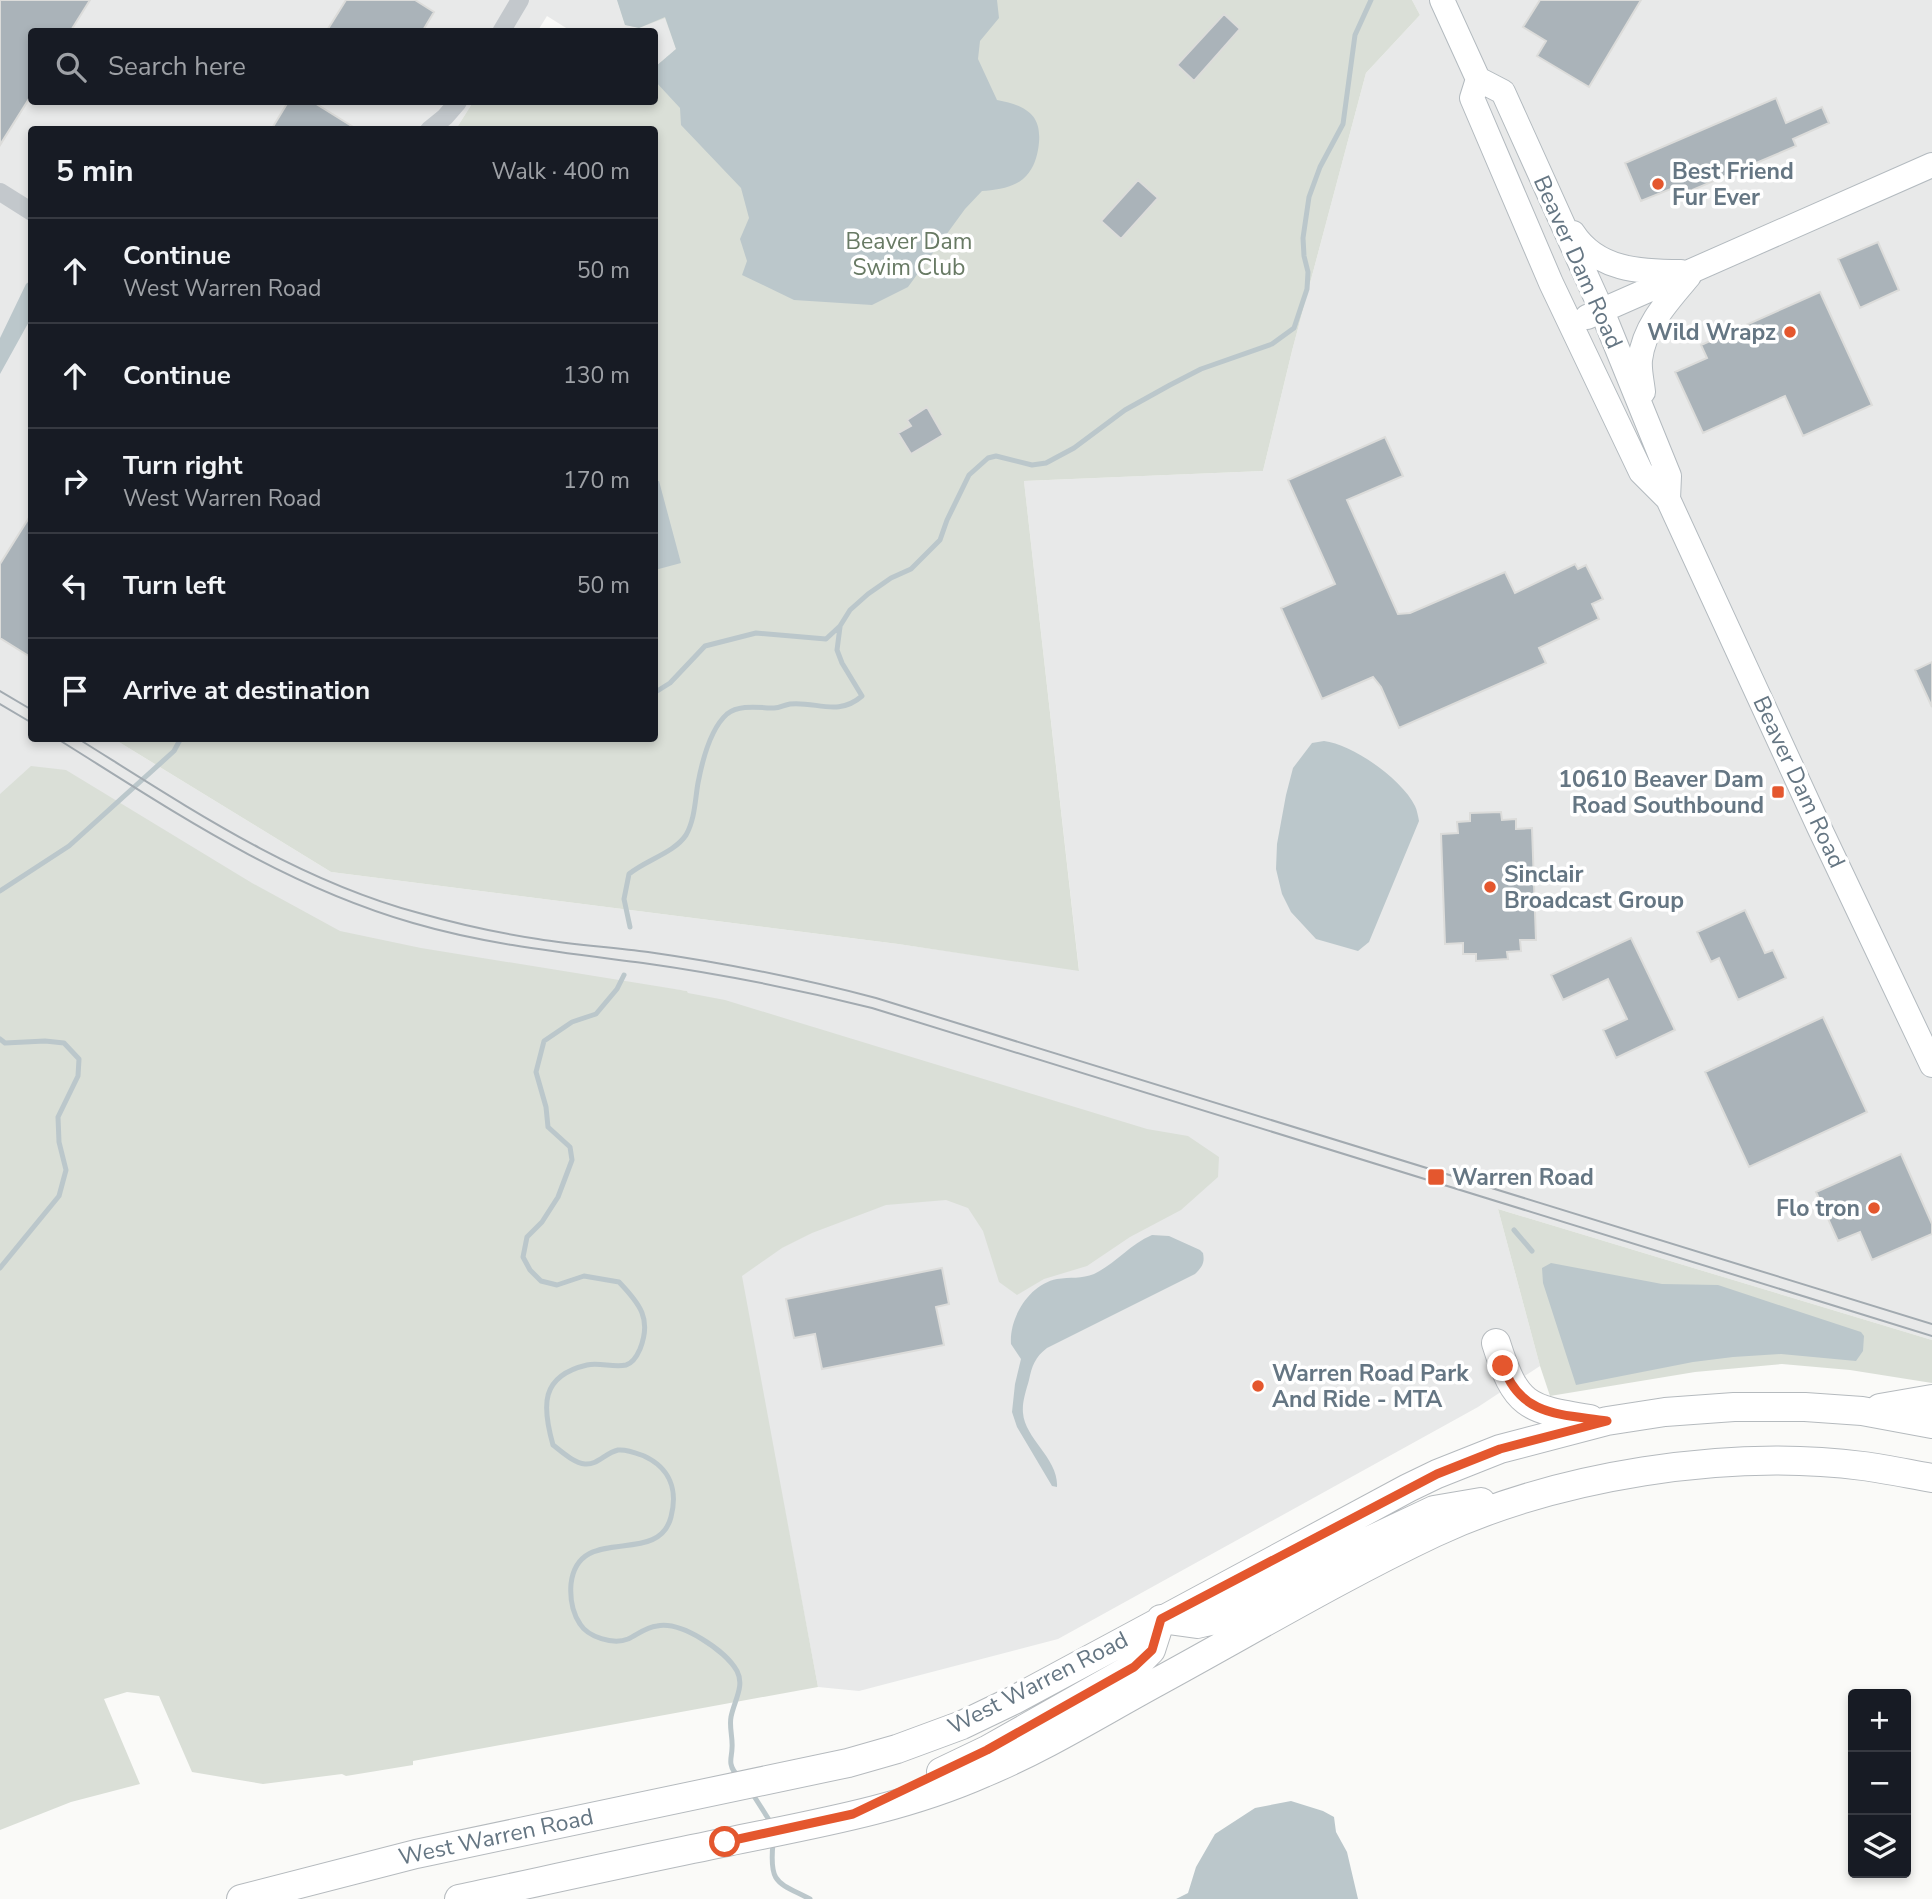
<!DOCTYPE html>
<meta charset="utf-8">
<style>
:root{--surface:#171b24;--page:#20242c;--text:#f1f3f6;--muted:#9ea1a6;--line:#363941}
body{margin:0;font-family:"Nunito Sans",sans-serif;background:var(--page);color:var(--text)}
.controls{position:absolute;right:21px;bottom:21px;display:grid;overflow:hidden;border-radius:7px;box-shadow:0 4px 10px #0003}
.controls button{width:63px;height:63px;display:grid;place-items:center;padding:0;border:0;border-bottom:2px solid var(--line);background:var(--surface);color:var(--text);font:35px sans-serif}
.stop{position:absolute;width:21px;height:21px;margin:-16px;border:5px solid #e4572e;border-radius:50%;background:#fff}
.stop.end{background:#e4572e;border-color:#fff;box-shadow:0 2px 7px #0008}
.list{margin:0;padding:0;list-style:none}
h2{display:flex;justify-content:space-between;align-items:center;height:91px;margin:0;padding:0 28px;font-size:30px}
h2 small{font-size:23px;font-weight:400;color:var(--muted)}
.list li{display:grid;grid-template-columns:46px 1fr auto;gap:21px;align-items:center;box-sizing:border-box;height:105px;padding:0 28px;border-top:2px solid var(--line)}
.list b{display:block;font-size:26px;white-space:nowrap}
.list p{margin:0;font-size:23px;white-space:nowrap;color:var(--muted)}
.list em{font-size:23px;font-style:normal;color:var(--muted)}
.icon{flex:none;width:38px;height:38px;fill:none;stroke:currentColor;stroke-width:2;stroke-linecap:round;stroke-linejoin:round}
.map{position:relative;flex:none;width:1932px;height:1899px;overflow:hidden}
.search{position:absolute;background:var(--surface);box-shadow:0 4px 10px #0003;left:28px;top:28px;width:630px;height:77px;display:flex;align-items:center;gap:18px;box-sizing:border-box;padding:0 24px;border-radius:7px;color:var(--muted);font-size:26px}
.panel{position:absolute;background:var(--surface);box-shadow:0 4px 10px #0003;left:28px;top:126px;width:630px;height:616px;border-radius:7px}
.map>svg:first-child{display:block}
.built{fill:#e8e9e9}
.green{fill:#dadfd7}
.water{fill:#bbc7cb}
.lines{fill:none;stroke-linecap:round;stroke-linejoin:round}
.stream{stroke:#bbc7cb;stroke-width:5}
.building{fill:#aab3b9;stroke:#dcdcda;stroke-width:2}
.secondary-casing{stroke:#b3babf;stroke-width:26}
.primary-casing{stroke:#b5babe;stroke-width:30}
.street{stroke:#c3c8cc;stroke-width:18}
.secondary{stroke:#fff;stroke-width:24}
.primary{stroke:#fff;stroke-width:28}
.tram{stroke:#a2aab0;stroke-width:2}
.route{stroke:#e4572e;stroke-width:9}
.poi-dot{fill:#e4572e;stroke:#fff;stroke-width:2.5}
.labels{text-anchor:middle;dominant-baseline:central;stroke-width:7;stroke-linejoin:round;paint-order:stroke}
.poi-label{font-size:23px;font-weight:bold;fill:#657683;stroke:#fff;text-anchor:start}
.park-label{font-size:23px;fill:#687a64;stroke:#fff}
.street-label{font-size:23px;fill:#657683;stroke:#fff}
</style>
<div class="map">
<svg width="1932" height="1899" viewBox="0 0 1932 1899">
<rect width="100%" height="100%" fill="#fafaf8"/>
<!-- built -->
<path class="built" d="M0 0H617L625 25 639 28 665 17 676 49 655 67 654 32 571 31 547 16 537 32H32V102H473L456 129 32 130V738L114 739 331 872 898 944 1079 970 1024 481 1263 471 1292 351 1366 73 1420 15 1412 0H1932V1340L1498 1209 1540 1366 1478 1407 1058 1639 859 1691 818 1687 687 991 352 949 0 857Z"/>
<!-- green -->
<path class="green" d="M617 0H1412L1420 15 1366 73 1292 351 1263 471 1024 481 1079 971 898 944 331 872 114 739 654 738V130L456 129 473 102H654L655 85 658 86 655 81V67L676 49 665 18 639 28 625 25Z
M31 766 66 770 252 883 340 931 421 948 687 991 688 993 725 1000 1147 1129 1188 1136 1219 1157 1218 1177 1181 1210 1130 1237 1087 1266 1044 1279 1017 1295 999 1282 983 1231 968 1208 946 1200 886 1205 812 1233 782 1248 742 1276 818 1687 413 1761V1765L346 1776 342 1774 263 1784 192 1772 159 1696 127 1692 104 1699 140 1784 71 1802 0 1830V794Z
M1498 1209 1932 1340V1383L1850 1370 1782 1364 1695 1372 1550 1396 1540 1366Z"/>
<!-- water -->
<path class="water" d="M617 0H997L999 18 980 41 978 59 997 100C1028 106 1044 116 1038 150 1036 161 1032 171 1023 179 1012 188 995 190 982 191L965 209 908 287 872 305 794 300 742 275 747 261 740 239 749 218 741 188 681 125 680 108 655 81V67L676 49 665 17 639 28 625 25Z
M31 280V318L0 374V338L26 284Z
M659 481 681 563 655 570 654 482Z
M1324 741C1352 744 1402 779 1415 806 1417 810 1418 816 1419 821L1369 942 1358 951 1316 939 1291 912 1282 894 1276 869 1277 844 1286 795 1293 768 1312 743Z
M1152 1235 1169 1236 1200 1250 1203 1253C1205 1263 1202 1267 1195 1274L1047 1348C1035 1357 1032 1366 1029 1380 1026 1391 1022 1402 1023 1413 1025 1439 1059 1459 1057 1487L1052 1486 1017 1427 1012 1412 1015 1384 1021 1359 1011 1344C1009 1317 1030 1284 1057 1279 1070 1277 1082 1279 1094 1274 1115 1264 1129 1245 1152 1235Z
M1551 1263 1662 1284 1718 1285 1861 1332 1864 1336 1863 1351 1856 1361 1781 1354 1733 1357 1693 1362 1576 1385 1543 1283 1542 1268Z
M1291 1801 1323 1811 1334 1817 1336 1832 1347 1852 1358 1899H1176L1188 1893 1196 1867 1215 1834 1255 1808Z"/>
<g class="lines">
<!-- stream -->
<path class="stream" d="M654 693 670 683 705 646 756 633 826 639 840 626 850 610 868 594 891 578 911 569 940 540 947 520 969 475 988 458 996 456 1032 465 1046 463 1074 448 1125 410 1170 385 1201 369 1272 344 1294 328 1307 289 1308 272 1304 256 1303 238 1309 197 1320 167 1343 124 1355 35 1371 0
M0 891 69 846 174 751 181 738
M630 927 624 899 629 874C646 860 674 853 686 835 695 819 695 800 698 783 702 762 710 729 727 714 740 704 760 708 774 708 780 708 784 705 790 704 816 701 838 717 862 696L842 663 837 650 840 627
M624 975 617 989 596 1014 572 1022 544 1041 536 1072 546 1107 548 1127 570 1147 572 1160 558 1197 542 1222 527 1237 523 1257 530 1270 541 1281 557 1285 584 1276 619 1282C640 1304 652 1319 640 1349 637 1356 633 1363 626 1365 614 1368 599 1362 587 1365 540 1376 542 1406 553 1445 562 1452 574 1463 585 1464 598 1465 605 1453 618 1450 627 1449 636 1453 644 1456 670 1468 678 1490 671 1517 658 1568 578 1522 571 1584 570 1597 572 1612 580 1624 588 1637 613 1645 628 1639 637 1635 646 1627 657 1626 681 1621 725 1650 737 1671 745 1686 734 1701 731 1717 729 1727 733 1738 732 1748 732 1754 730 1759 731 1764 732 1770 735 1773 739 1777
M0 1039 5 1043 45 1041 64 1043 79 1059 78 1076 58 1117 59 1142 66 1170 59 1196 0 1268
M1514 1230 1532 1251
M752 1793 771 1823
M773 1843C769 1884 777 1882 810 1899"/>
</g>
<!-- building -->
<path class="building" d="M0 0H90L70 32H32V94L0 145Z
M346 0H415L434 12 422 32H326Z
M1540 0H1641L1589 87 1537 56 1546 41 1523 27Z
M1224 14 1240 29 1194 81 1177 65Z
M1776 98 1786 123 1822 107 1829 123 1793 139 1796 146 1676 197 1673 188 1641 201 1625 163Z
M288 102H313L358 130H271Z
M1138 180 1158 198 1121 239 1101 221Z
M1878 242 1899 290 1860 308 1838 259Z
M1820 292 1872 405 1803 436 1785 396 1703 433 1675 372 1707 358 1701 345Z
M927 407 943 435 911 454 898 433 911 426 907 420Z
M1385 437 1403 476 1347 500 1398 614 1410 613 1505 572 1515 593 1575 564 1578 569 1586 565 1603 599 1592 604 1599 619 1539 648 1546 663 1399 728 1381 687 1373 677 1322 699 1281 608 1335 584 1288 480Z
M32 513V658L0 638V564Z
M1932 662V707L1915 670Z
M1501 812 1502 820 1516 819V829L1532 828 1536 940H1520L1521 951 1507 952 1508 959 1476 961V954H1463V943L1445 944 1441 834 1458 833 1457 822 1470 821V813Z
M1745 910 1765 953 1773 950 1786 978 1738 1000 1719 958 1711 962 1697 932Z
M1631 938 1675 1030 1616 1058 1603 1030 1627 1019 1608 979 1563 1000 1551 975Z
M1823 1017 1867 1112 1749 1167 1705 1072Z
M1901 1154 1932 1224V1234L1872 1260 1860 1232 1838 1241 1816 1192Z
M942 1268 949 1304 936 1307 944 1345 822 1369 815 1334 794 1338 786 1299Z"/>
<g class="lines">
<!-- secondary casing -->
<g class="secondary-casing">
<path id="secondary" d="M1442 0 1478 79 1503 92 1602 311 1669 476 1668 499
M1478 79 1472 98 1551 283 1641 472 1668 499 1819 827 1932 1065
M1573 233C1597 270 1640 272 1681 272
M1587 317 1932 165
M1643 392C1642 382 1639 370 1640 360 1644 326 1668 301 1689 276"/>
</g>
<!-- primary casing -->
<g class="primary-casing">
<path id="primary" d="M1496 1343C1516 1406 1526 1409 1590 1419
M1880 1408 1932 1399
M1161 1619 1197 1624 1223 1618 1345 1552 1434 1510 1481 1502
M941 1772 987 1750 1134 1667 1151 1650 1161 1619
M241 1899 416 1854 848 1763 897 1749 962 1725 1014 1700 1408 1488 1437 1474 1500 1449 1607 1421 1665 1412 1734 1407H1805L1862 1411 1932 1424
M459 1899C548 1880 637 1860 727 1842 814 1824 903 1809 984 1773 1044 1748 1100 1713 1157 1682 1249 1632 1339 1578 1434 1533 1556 1476 1728 1448 1863 1466 1886 1469 1909 1474 1932 1478"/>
</g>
<!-- street -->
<path class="street" d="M501 32 520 0
M429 130 445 117 458 102
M0 192 32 212"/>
<!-- secondary -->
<use href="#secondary" class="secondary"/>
<!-- primary -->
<use href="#primary" class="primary"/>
<!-- tram -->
<path class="tram" d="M0 691 32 710
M0 704 32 723
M56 738C173 811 279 884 413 923 488 945 566 953 643 963 721 974 797 989 872 1008L1932 1336
M77 738C186 806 293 879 419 913 458 924 498 933 538 939 574 945 611 947 648 952 725 963 800 978 876 998L1932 1324"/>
</g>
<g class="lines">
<!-- route -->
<path class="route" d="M725 1842 853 1814 987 1750 1134 1667 1152 1650 1161 1619 1437 1474 1500 1449 1607 1421C1561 1414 1521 1417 1503 1366"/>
</g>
<!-- markers -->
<g class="poi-dot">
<circle cx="1658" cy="184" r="7"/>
<circle cx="1790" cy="332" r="7"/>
<rect x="1771" y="785" width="14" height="14" rx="3.5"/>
<circle cx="1490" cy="887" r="7"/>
<rect x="1427" y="1168" width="18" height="18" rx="3.5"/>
<circle cx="1874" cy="1208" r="7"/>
<circle cx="1258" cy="1386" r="7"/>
</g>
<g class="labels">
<!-- poi labels -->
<g class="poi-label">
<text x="1672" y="171">Best Friend<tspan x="1672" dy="26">Fur Ever</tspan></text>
<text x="1776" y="332" text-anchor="end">Wild Wrapz</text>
<text x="1764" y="779" text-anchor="end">10610 Beaver Dam<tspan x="1764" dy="26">Road Southbound</tspan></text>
<text x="1504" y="874">Sinclair<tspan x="1504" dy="26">Broadcast Group</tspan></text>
<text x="1452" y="1177">Warren Road</text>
<text x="1860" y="1208" text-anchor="end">Flo tron</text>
<text x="1272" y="1373">Warren Road Park<tspan x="1272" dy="26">And Ride - MTA</tspan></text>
</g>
<!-- park labels -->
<g class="park-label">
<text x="909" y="241">Beaver Dam<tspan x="909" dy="26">Swim Club</tspan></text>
</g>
<!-- street labels -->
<g class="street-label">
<text transform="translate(1578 262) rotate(66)">Beaver Dam Road</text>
<text transform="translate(1799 782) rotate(65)">Beaver Dam Road</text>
<text transform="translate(1038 1683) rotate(-27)">West Warren Road</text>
<text transform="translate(496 1837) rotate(-12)">West Warren Road</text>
</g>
</g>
</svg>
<div class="controls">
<button>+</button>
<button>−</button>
<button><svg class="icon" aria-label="layers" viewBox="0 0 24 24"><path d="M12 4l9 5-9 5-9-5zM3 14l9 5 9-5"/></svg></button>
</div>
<div class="stop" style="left:725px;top:1842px"></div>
<div class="stop end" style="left:1503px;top:1366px"></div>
<div class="search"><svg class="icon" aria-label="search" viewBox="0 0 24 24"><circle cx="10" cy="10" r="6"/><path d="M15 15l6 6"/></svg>Search here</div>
<section class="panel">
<h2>5 min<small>Walk · 400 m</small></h2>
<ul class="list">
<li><svg class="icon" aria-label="ahead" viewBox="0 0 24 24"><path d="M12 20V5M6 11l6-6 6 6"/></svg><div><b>Continue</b><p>West Warren Road</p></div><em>50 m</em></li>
<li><svg class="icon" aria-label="ahead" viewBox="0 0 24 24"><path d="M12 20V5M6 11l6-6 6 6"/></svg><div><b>Continue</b></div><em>130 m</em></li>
<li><svg class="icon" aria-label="right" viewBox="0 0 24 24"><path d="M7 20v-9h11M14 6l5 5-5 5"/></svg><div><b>Turn right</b><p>West Warren Road</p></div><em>170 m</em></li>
<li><svg class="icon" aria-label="left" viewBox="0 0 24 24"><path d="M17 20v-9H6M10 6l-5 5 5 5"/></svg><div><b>Turn left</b></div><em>50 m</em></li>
<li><svg class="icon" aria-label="arrive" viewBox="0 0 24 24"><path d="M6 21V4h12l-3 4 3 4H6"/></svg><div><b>Arrive at destination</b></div></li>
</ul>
</section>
</div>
